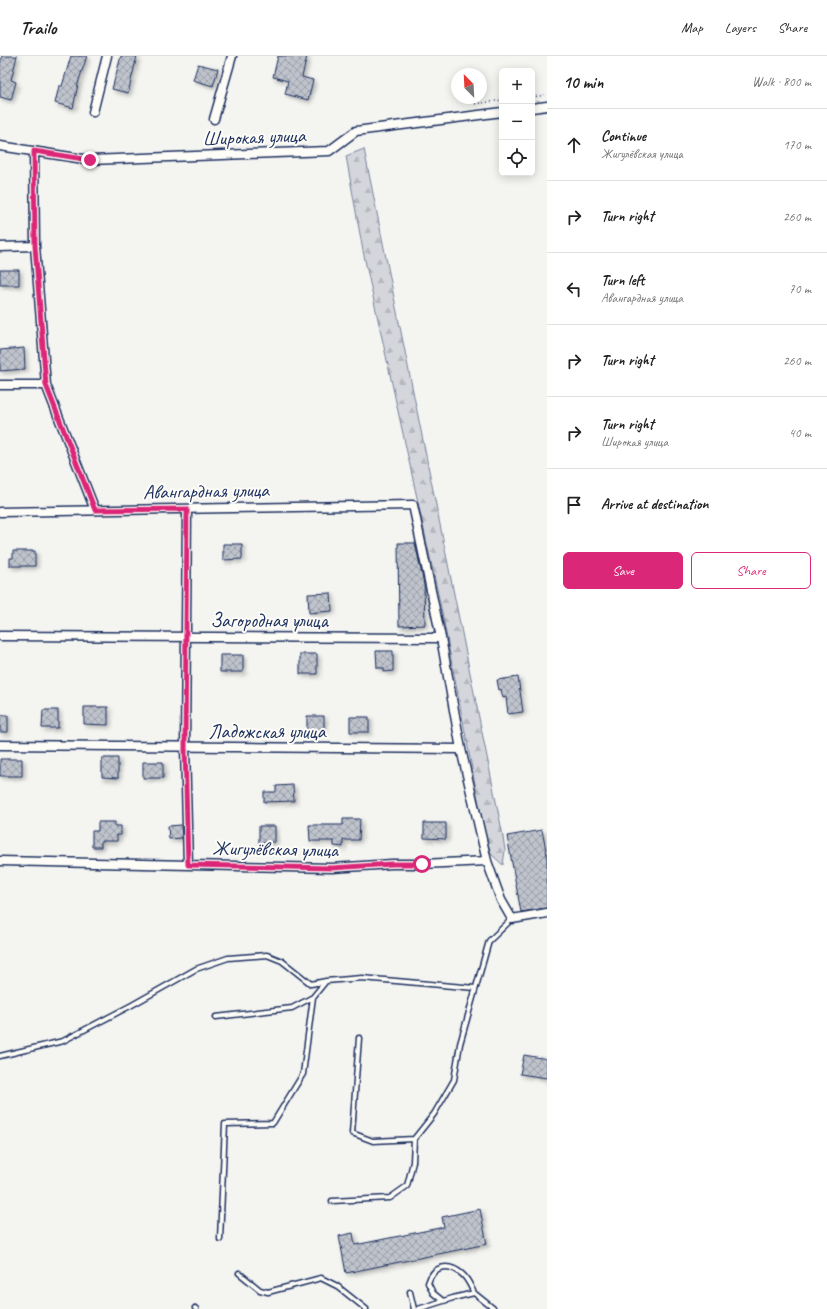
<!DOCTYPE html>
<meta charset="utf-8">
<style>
:root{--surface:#fff;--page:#f6f6f6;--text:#222;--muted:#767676;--line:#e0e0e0;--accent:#db2777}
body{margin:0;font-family:Caveat,sans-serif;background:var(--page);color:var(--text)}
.controls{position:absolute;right:12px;top:12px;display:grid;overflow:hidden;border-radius:6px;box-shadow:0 2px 10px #0003}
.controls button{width:36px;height:36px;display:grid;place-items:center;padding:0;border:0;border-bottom:1px solid var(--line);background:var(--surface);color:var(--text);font:20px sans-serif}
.compass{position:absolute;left:451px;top:12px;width:36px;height:36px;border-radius:50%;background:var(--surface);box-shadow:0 2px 10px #0003;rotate:336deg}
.stop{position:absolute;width:12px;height:12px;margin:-9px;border:3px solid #db2777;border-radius:50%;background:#fff}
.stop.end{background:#db2777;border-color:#fff;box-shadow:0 1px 4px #0008}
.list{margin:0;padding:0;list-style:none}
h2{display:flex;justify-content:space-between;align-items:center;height:52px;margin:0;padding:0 16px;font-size:17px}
h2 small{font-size:13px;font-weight:400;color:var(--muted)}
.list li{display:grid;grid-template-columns:26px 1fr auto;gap:12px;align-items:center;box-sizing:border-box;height:72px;padding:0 16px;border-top:1px solid var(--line)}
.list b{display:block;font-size:15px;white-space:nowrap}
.list p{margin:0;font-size:13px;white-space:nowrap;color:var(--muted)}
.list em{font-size:13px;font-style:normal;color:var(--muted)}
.actions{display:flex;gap:8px;padding:12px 16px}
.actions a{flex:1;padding:9px 0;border:1px solid var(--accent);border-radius:6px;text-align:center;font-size:14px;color:var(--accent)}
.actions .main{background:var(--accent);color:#fff}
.icon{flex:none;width:22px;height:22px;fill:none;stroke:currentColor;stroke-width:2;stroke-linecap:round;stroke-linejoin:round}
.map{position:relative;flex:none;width:547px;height:1253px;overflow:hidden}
header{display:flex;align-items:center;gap:24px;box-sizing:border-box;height:56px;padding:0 20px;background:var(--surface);border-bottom:1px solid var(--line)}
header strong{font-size:19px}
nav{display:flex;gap:22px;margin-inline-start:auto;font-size:14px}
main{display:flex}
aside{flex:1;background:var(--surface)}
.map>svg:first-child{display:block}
.forest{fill:url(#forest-firs);stroke:#78829c}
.building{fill:url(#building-cross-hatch);stroke:#1b2f5e;filter:url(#shadow)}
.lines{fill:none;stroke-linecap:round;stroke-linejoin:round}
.service-casing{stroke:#1b2f5e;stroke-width:7}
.minor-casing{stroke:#1b2f5e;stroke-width:11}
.path{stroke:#1b2f5e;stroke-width:1.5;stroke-dasharray:1 3;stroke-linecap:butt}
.service{stroke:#fdfcf7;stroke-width:4}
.minor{stroke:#fdfcf7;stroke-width:8}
.route{stroke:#db2777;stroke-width:5}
.labels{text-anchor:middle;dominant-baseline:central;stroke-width:4;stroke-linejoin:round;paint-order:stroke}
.street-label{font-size:20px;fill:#1b2f5e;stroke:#fdfcf7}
</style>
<header>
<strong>Trailo</strong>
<nav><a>Map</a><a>Layers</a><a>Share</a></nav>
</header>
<main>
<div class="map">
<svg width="547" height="1253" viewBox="0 0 547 1253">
<defs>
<pattern id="forest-firs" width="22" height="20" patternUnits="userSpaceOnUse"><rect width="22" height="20" fill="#d4d6db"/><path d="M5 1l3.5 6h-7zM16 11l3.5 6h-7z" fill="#b5b8be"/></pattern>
<pattern id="building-cross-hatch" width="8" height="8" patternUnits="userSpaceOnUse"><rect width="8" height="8" fill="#bfc3cc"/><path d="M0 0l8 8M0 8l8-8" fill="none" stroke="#9a9fa9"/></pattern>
<filter id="shadow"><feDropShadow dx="2.5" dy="2.5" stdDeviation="2" flood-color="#0004"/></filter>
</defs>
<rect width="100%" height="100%" fill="#f4f4f1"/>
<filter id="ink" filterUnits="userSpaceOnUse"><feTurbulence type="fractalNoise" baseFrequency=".025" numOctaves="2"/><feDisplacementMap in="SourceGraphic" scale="8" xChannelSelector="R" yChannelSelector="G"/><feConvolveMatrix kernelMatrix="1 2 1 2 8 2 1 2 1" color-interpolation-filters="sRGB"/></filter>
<g filter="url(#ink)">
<!-- forest -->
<path class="forest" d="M364 93 502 775 505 794 503 809 492 799 485 780 442 556 363 195 346 100Z"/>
<!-- building -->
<path class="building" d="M2 0H17L11 24 16 26 11 44 0 41V8Z
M71 0H87L79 24 73 52 55 47 59 30H62Z
M121 0H137L128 37 112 33Z
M278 0H307L302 21 313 24 308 44 285 38 288 25 273 21Z
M198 8 218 13 213 30 193 24Z
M0 214H19V229H0Z
M24 292 25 313 0 315V294Z
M398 487H415L424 528 425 569 399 570Z
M223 488H242V503L223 504Z
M13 495H35V510H10V502H13Z
M331 537 332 555 309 557 308 538Z
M376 595H393V615L384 616V612H377Z
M300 598H317V618H300Z
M220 599H243V616H220Z
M518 621 523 656 508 658 506 641 503 642 501 633 499 634 497 624Z
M84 651H108V669L84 668Z
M43 654H58V672H42Z
M0 659H8V676H0Z
M307 660H324V674H307Z
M350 661H369V676H350Z
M102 702H118V722L102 721Z
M0 703H22V720H0Z
M143 706H163V722H143Z
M293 729 294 745 264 746V736H276V730Z
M343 763H360L359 784H343V791L334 790V785H310L309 769H343Z
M98 766H115V770H121V779H117V785H101V791H92V775H98Z
M424 767H446V783L424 782Z
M181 769 182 782 169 783 168 770Z
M259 770H275V786L259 787Z
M542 774 547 799V852L521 856 507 780Z
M524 999 547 1003V1022L520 1018Z
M480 1153 487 1188 346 1217 339 1180 353 1177 355 1189 444 1171 442 1161Z"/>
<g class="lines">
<!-- service casing -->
<g class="service-casing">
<path id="service" d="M216 961 292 952 313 941 326 925 362 922 475 932
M359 982 352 1077 373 1085 414 1083 434 1058 454 1024 460 988 489 885 512 863
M0 1000 63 985 132 949 196 913 228 902 267 899 282 905 311 928 326 925
M332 1145 390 1142 407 1130 413 1106 414 1083
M220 1183 225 1068 273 1067 303 1018 313 941
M239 1217 260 1234 268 1236 321 1222 337 1230 366 1253
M410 1236 414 1253
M443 1245 433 1237 428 1227C433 1210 448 1206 462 1218 468 1223 471 1231 474 1237
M195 1252 196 1253
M418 1253 453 1242 474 1237 494 1253"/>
</g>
<!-- minor casing -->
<g class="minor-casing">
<path id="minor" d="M532 52 547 50
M93 56 107 0
M214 63 232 0
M0 90 90 104 329 95 356 75 502 56
M34 95 35 190 46 329 95 454
M0 191 35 190
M0 329H46
M187 453 185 691 188 809
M0 456 413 449 441 582 461 693 487 805
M0 580 441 582
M0 689 461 693
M0 805 332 812 392 808H422L487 805 501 844 512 863 547 857"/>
</g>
<!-- path -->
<path class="path" d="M532 41 547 39
M475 48 502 44"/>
<!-- service -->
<use href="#service" class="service"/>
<!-- minor -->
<use href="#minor" class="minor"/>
</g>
</g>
<g class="lines" filter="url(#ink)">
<!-- route -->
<path class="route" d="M90 104 34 95 35 190 46 329 95 454 187 453 185 691 188 809 332 812 392 808H422"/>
</g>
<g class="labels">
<!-- street labels -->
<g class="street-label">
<text transform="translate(254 81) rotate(-2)">Широкая улица</text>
<text transform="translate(206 435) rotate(-1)">Авангардная улица</text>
<text x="269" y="564">Загородная улица</text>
<text x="267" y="675">Ладожская улица</text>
<text transform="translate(275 793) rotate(1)">Жигулёвская улица</text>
</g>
</g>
</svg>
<div class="controls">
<button>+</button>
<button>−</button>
<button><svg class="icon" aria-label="locate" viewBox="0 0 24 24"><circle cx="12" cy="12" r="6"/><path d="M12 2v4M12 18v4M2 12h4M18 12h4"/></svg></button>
</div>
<svg class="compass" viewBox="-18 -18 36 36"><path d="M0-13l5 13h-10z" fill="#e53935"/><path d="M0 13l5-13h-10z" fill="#767676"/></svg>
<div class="stop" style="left:422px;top:808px"></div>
<div class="stop end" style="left:90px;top:104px"></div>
</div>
<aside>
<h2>10 min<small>Walk · 800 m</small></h2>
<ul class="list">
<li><svg class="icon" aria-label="ahead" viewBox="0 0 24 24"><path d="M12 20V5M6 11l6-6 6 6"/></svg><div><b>Continue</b><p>Жигулёвская улица</p></div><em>170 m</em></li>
<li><svg class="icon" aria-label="right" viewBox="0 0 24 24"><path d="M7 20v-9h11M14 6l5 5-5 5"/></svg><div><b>Turn right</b></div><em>260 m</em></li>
<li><svg class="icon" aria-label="left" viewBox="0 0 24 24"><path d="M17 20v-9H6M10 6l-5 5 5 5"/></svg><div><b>Turn left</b><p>Авангардная улица</p></div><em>70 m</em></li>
<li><svg class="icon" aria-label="right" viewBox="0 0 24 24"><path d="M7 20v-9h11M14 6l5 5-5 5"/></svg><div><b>Turn right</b></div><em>260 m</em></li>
<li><svg class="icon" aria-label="right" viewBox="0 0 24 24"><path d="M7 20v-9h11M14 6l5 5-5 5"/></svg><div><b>Turn right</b><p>Широкая улица</p></div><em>40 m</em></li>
<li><svg class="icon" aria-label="arrive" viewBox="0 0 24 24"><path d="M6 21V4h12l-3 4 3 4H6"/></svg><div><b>Arrive at destination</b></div></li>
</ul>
<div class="actions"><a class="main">Save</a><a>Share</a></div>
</aside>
</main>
